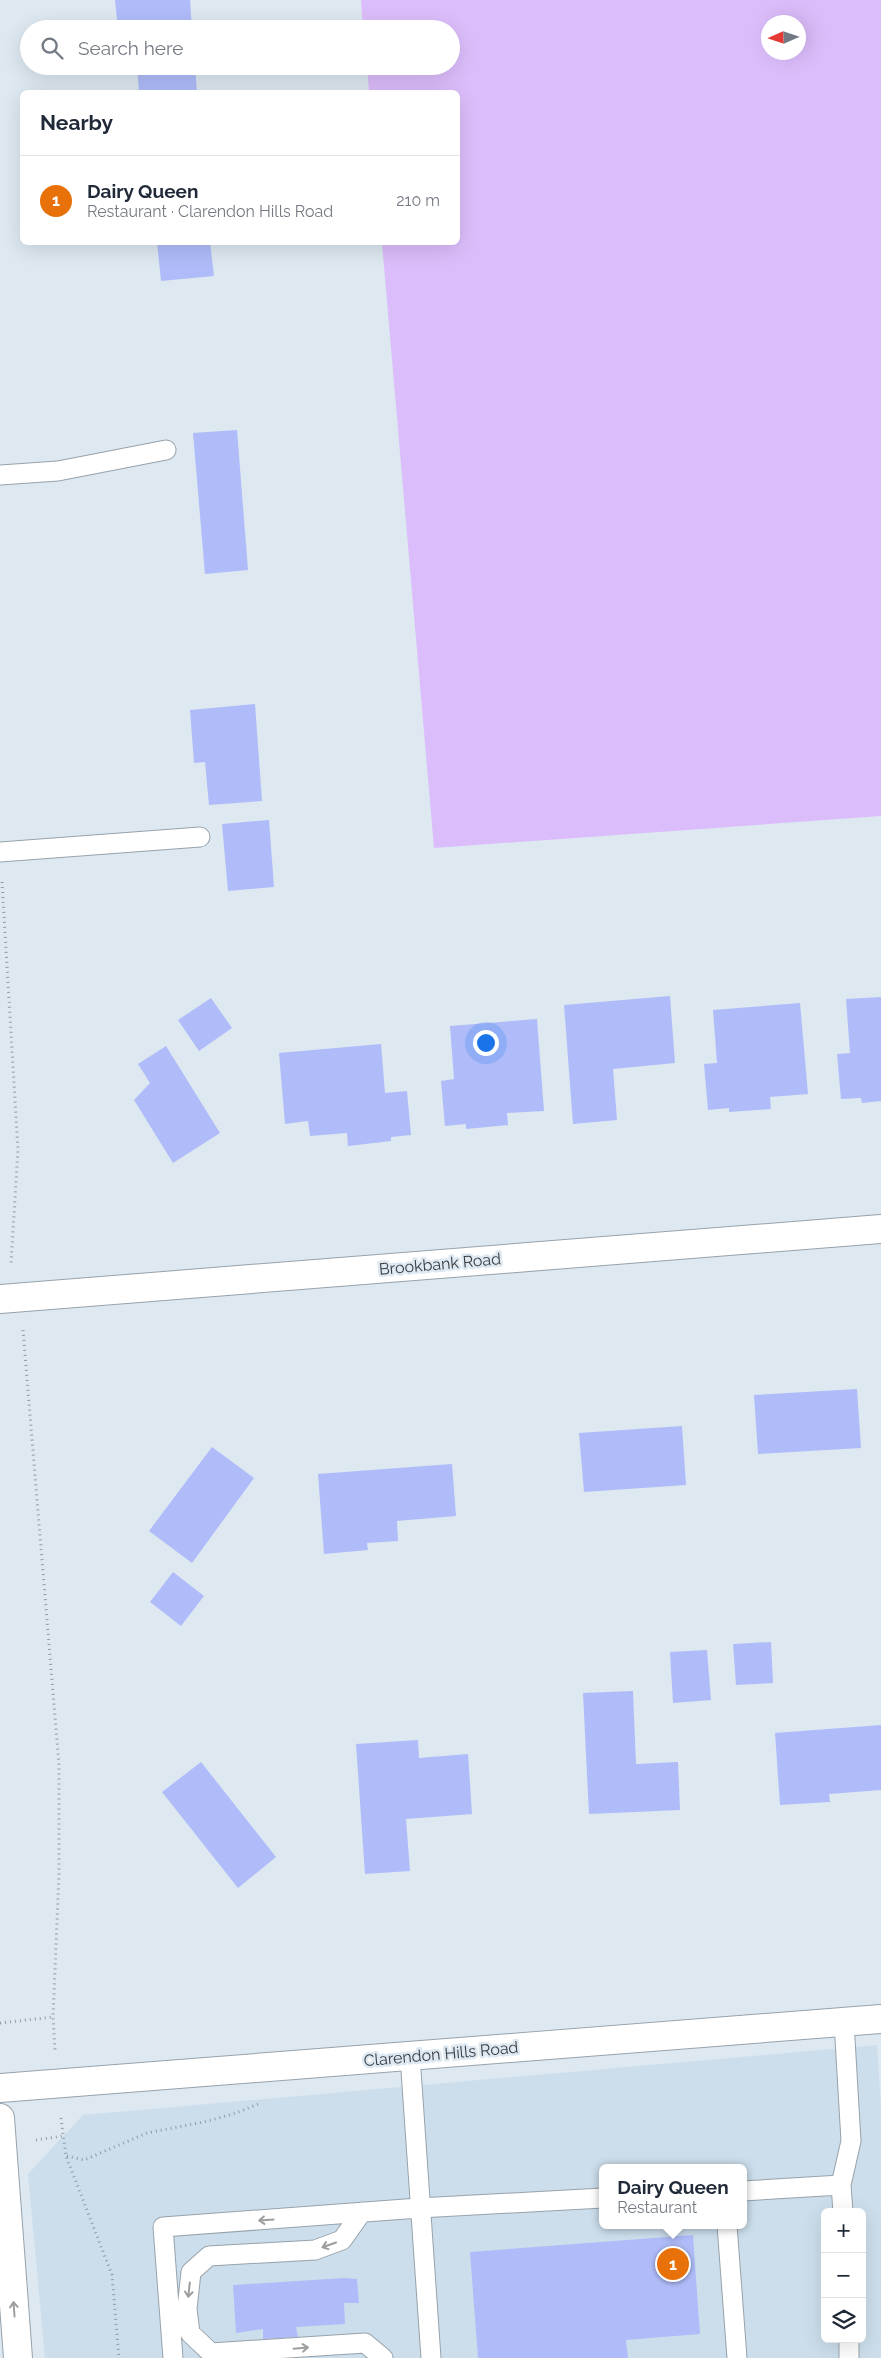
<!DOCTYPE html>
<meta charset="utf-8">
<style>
:root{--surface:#fff;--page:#f6f6f7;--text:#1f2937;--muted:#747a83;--line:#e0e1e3;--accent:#bf5d20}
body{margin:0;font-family:Raleway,sans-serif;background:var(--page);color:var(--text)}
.controls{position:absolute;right:15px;bottom:15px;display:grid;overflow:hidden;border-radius:8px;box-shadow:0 5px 20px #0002}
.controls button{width:45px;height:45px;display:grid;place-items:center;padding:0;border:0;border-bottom:1px solid var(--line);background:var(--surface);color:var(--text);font:25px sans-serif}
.compass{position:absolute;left:761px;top:15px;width:45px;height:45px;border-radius:50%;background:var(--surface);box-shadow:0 5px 20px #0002;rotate:267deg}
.you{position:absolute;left:485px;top:1042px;width:18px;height:18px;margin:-12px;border:4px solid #fff;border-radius:50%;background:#1a73e8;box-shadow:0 0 0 8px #1a73e833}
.badge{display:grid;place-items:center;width:32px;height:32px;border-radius:50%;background:var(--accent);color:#fff;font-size:16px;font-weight:700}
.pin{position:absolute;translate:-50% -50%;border:2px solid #fff;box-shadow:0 1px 5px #0006}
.popup{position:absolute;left:599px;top:2164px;width:148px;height:65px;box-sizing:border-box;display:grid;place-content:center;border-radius:8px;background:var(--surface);filter:drop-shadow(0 1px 4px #0005);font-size:16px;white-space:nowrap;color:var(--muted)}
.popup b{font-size:19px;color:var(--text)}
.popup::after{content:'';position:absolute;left:50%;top:100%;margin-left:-10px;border:10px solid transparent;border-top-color:var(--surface)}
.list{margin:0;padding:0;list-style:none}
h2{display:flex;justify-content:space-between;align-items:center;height:65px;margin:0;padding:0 20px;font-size:21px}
h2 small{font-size:16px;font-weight:400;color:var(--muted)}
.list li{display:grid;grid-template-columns:32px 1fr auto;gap:15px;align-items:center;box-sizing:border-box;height:90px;padding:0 20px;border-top:1px solid var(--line)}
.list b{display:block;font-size:19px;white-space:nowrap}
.list p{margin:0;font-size:16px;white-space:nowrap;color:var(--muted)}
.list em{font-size:16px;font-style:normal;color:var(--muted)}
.icon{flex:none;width:28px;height:28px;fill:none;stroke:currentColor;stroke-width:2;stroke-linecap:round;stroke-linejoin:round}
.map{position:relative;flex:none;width:881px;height:2358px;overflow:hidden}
.search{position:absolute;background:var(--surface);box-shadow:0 5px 20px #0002;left:20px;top:20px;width:440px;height:55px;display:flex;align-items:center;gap:12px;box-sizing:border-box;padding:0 18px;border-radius:28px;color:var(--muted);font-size:19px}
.panel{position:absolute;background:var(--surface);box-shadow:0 5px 20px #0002;left:20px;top:90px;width:440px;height:155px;border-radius:8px}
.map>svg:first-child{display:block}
.built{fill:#ccdeec;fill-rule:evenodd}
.green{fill:#dcbdfb;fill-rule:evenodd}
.building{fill:#afbcf9}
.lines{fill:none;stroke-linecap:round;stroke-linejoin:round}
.service-casing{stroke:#97a2aa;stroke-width:21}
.minor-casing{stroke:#97a2aa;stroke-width:30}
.tertiary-casing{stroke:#97a2aa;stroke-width:30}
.secondary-casing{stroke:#97a2aa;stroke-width:30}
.path{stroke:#929aa1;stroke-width:3;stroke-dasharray:1 4;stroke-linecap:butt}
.service{stroke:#fff;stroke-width:19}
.minor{stroke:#fff;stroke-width:28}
.tertiary{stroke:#fff;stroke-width:28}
.secondary{stroke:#fff;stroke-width:28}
.oneway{stroke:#9c9ea0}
.labels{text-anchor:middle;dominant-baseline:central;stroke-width:5;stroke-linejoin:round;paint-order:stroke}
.street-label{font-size:16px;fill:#383c40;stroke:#dde8f1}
</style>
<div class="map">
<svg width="881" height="2358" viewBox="0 0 881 2358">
<rect width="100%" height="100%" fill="#dde8f1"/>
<!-- built -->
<path class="built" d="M877 2045 881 2109V2358H45L28 2174 83 2115ZM603 2168H743V2225H603ZM825 2212H862V2339H825Z"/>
<!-- green -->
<path class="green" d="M361 0H881V816L434 848 382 243 458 242V92H369L367 66H451V29H363ZM768 22H798V52H768Z"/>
<!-- building -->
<path class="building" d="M115 0H190L192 29H118Z
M137 66H195L197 92H139Z
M157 242H210L214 276 161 281Z
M237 430 248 570 205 574 193 433Z
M255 704 262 801 209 805 205 762 194 763 190 710Z
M269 820 274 887 228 891 222 824Z
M670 996 675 1063 613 1069 617 1120 573 1124 564 1005Z
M881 997V1101L862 1103 861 1098 841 1099 837 1054 850 1053 846 999Z
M211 998 232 1028 199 1051 178 1020Z
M800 1003 808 1094 770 1097 771 1109 729 1112V1108L708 1110 704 1064 717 1063 713 1010Z
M537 1019 544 1111 507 1113 508 1125 466 1129V1124L445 1126 441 1081 454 1079 450 1026Z
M381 1044 385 1093 407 1091 411 1135 391 1137V1141L348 1146 347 1133 310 1136 308 1121 285 1124 279 1053Z
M166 1046 220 1133 173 1163 134 1100 150 1083 138 1064Z
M857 1389 861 1448 758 1454 754 1395Z
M682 1426 686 1485 584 1492 579 1433Z
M212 1447 254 1478 192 1563 149 1531Z
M452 1464 456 1516 397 1521 398 1541 367 1543 368 1550 324 1554 318 1474Z
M173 1572 204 1596 181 1626 150 1602Z
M771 1642 773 1683 736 1685 733 1644Z
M707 1650 711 1700 673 1703 670 1652Z
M633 1691 636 1764 678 1762 680 1810 589 1814 583 1693Z
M881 1725V1790L829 1794 830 1802 780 1805 775 1733Z
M418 1740 419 1758 468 1754 472 1814 406 1819 410 1871 365 1874 356 1744Z
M201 1762 276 1857 238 1888 162 1792Z
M693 2235 700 2334 626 2340 628 2358H478L470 2252Z
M344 2278 357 2279 359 2303H344L345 2324 296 2327 298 2337 263 2339V2329L236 2333 233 2285Z"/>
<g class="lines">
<!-- service casing -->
<g class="service-casing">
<path id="service" d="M0 475 58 471 166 450
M0 852 200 837
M410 2056 431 2358
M743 2191 841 2185
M362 2212 342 2240 315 2250 209 2256 191 2272 187 2309 190 2333 211 2353 365 2343 383 2358
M843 2212 841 2185 851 2141 844 2022
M727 2225 737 2358
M849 2339V2358
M173 2358 163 2227 419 2208 603 2198"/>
</g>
<!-- minor casing -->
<g class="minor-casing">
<path id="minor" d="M0 1299 881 1229"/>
</g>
<!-- tertiary casing -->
<g class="tertiary-casing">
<path id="tertiary" d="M0 2088 881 2019"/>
</g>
<!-- secondary casing -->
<g class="secondary-casing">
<path id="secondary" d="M0 2118 18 2358"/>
</g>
<!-- path -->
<path class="path" d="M2 882 18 1150 11 1263
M23 1330 59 1765V1874L53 2017 55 2050
M0 2023 53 2017
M61 2118 66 2156 112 2275 119 2358
M36 2140 63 2136
M67 2156 84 2160 147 2133 208 2121 236 2113 258 2104"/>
<!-- service -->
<use href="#service" class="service"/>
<!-- minor -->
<use href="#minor" class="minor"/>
<!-- tertiary -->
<use href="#tertiary" class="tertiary"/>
<!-- secondary -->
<use href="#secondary" class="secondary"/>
</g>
<!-- one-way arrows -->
<defs><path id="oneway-shaft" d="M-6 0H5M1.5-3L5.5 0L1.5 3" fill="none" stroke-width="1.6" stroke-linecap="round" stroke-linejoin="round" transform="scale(1.25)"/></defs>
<g class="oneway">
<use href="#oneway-shaft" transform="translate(266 2220) rotate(176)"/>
<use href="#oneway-shaft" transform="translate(329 2245) rotate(161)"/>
<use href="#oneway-shaft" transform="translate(189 2290) rotate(96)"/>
<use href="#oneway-shaft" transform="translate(14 2309) rotate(-94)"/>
<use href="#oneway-shaft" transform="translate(301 2348) rotate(-5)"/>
</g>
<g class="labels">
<!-- street labels -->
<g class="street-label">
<text transform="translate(440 1264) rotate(-5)">Brookbank Road</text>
<text transform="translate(441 2054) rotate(-5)">Clarendon Hills Road</text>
</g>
</g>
</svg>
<div class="controls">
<button>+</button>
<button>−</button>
<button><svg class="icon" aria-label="layers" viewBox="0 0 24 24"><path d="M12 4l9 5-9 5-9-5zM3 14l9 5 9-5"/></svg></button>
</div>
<svg class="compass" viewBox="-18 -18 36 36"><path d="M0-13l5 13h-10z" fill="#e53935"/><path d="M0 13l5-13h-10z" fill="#747a83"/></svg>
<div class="you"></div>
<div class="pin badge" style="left:673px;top:2264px;background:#e8710a">1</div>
<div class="popup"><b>Dairy Queen</b>Restaurant</div>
<div class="search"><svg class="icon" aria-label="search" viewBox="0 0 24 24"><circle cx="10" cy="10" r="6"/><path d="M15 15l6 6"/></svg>Search here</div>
<section class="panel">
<h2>Nearby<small></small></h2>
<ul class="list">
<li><span class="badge" style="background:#e8710a">1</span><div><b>Dairy Queen</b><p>Restaurant · Clarendon Hills Road</p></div><em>210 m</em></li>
</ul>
</section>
</div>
